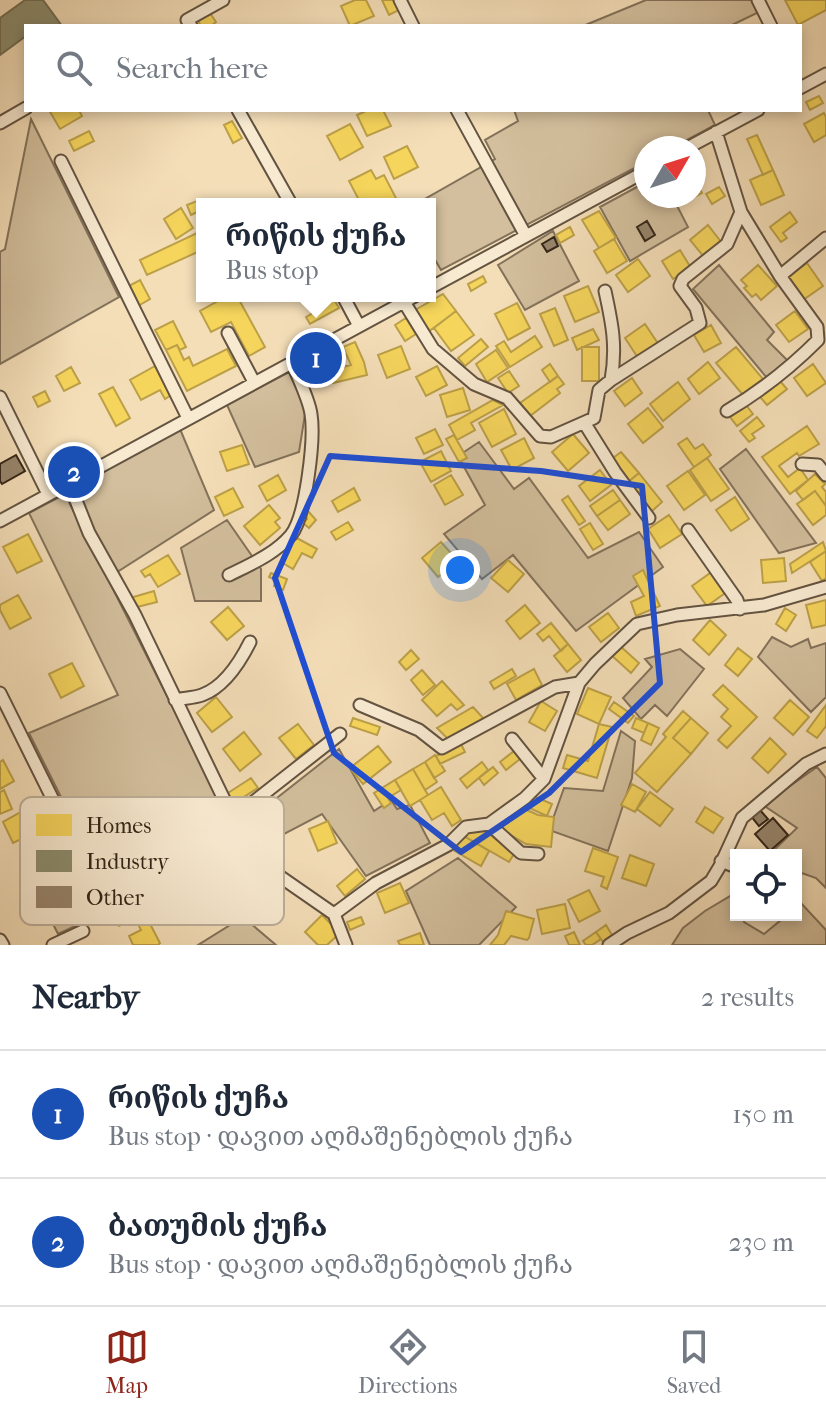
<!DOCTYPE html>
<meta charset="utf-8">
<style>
:root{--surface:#fff;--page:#f2f2f3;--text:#1f2937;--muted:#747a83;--line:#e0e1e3;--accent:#8f2418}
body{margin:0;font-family:"IM FELL French Canon","Noto Serif Georgian",serif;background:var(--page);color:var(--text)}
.controls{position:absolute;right:24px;bottom:24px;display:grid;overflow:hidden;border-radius:0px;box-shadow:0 4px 12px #0003}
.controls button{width:72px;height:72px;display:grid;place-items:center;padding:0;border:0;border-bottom:2px solid var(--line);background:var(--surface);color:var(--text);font:40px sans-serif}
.compass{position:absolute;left:634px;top:136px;width:72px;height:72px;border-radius:50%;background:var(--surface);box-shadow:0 4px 12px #0003;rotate:51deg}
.you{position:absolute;left:460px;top:570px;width:28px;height:28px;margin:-20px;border:6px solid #fff;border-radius:50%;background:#1a73e8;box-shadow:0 0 0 12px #1a73e833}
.badge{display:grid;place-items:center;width:52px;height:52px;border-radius:50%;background:var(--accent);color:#fff;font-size:26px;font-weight:700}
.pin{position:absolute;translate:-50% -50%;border:4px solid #fff;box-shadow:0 2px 8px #0006}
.popup{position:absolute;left:196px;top:198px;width:240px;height:104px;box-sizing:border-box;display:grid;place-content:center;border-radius:0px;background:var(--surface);filter:drop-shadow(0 2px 6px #0005);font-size:26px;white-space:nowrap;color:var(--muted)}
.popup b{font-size:30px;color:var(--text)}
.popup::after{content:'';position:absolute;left:50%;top:100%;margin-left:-16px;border:16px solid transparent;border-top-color:var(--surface)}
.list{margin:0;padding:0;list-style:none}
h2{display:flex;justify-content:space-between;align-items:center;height:104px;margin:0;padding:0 32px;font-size:34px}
h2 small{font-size:26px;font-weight:400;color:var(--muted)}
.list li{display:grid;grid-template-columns:52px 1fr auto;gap:24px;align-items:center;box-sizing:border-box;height:128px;padding:0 32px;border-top:2px solid var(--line)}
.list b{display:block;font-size:30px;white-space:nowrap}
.list p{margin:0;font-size:26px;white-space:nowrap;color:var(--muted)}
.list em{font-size:26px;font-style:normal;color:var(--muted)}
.icon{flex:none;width:44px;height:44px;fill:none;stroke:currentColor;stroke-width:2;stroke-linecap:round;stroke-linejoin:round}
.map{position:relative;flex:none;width:826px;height:945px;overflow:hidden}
.search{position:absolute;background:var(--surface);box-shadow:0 4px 12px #0003;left:24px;right:24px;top:24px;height:88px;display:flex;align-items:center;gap:20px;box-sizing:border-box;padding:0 28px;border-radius:0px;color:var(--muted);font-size:30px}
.sheet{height:360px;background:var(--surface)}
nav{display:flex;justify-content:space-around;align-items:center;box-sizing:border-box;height:112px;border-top:2px solid var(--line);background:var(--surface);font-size:22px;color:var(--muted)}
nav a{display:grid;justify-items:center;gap:4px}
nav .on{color:var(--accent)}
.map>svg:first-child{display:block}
.green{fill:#d3bf9d;stroke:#83725b;stroke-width:2}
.homes{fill:#f6d55c;stroke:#bca048;stroke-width:2}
.industry{fill:#8c8c6e;stroke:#716d54;stroke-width:2}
.building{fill:#97856c;stroke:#332519;stroke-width:2}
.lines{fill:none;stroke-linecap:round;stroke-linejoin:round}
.minor-casing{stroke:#635341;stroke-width:15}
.minor{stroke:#f8ead1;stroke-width:11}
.marked{fill:none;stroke:#1d4ed8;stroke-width:6;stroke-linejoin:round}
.key{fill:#f8ead1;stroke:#bdaf9a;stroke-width:2}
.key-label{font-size:22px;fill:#332519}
</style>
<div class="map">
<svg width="826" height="945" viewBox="0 0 826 945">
<rect width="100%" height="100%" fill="#f4deb8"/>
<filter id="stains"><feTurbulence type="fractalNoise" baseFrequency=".0025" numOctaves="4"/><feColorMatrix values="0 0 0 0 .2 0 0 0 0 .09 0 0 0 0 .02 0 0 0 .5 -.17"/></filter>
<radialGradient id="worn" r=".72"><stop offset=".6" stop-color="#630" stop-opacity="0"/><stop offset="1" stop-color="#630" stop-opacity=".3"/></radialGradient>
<!-- green -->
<path class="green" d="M646 0H753L759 12 730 26H583Z
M514 110H708L715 125 672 148H646V162L441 270 430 251V204H416L495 159 485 140 518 121Z
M31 119 119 297 0 364V252L5 249Z
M646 182V196H672L688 227 630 261 600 207Z
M553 231 579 281 525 310 498 265Z
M719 265 774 332 767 340 788 361 767 378 693 289Z
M289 372 306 408 299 452 255 467 227 405Z
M180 429 214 510 114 574 75 487Z
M479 442 514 489 529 478 588 558 639 532 663 567 576 631 513 555 482 579 444 534 485 505 458 456Z
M746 449 816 543 779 553 720 469Z
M65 494 227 815 142 866 153 890 58 934 34 886 87 865 66 807 29 733 118 695 29 513Z
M227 520 261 569V601H195L181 548Z
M772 637 791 647 808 639 811 648 826 643V697L811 712 758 657Z
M680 649 704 669 667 716 655 705 641 719 623 698 652 667 645 659Z
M621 731 635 741 632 778 608 851 549 830 564 788 603 791Z
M339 749 374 811 391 800 397 809 410 805 430 843 366 876 322 814 267 843 254 816Z
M817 767 826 778V888L816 878 796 871V855H769L797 828 763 805Z
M458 858 516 907 479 945H430L406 891Z
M732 895 736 897V915H743L744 922 764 934 787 915H796V907L801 903 826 930V945H672L683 928 705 911Z
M243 917 276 945H198Z"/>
<!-- homes -->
<path class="homes" d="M355 0H366L374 16 350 26 341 6Z
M382 0H397L401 9 389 15Z
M785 0H826V10L798 25Z
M210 13 216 22 211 26H201L198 21Z
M819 96 823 103 810 110 806 102Z
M49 110H79L82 116 60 129Z
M368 110H383L391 126 367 136 357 115Z
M824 113 826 117V135L814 142 804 124Z
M232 121 242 138 233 143 224 125Z
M350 124 363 147 340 160 327 136Z
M89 131 94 141 74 151 69 141Z
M757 135 773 170 763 175 747 139Z
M407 146 418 167 394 179 384 157Z
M371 170 376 179 384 175 399 204H361L349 181Z
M773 170 784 195 761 205 750 180Z
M694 178 702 193 684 202 680 196H694Z
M719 187 725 196 712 204 706 194Z
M197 201 201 210 191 215 187 205Z
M181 208 193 228 176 239 164 219Z
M599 211 616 238 599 248 582 220Z
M790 212 797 222 783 233 787 238 781 242 770 227Z
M708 225 722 243 704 257 690 240Z
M570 227 574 235 560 243 556 235Z
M197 233 202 242V250L147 275 140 260Z
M614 239 627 261 607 273 594 251Z
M680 250 691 268 673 279 662 261Z
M638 259 650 276 628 292 616 275Z
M807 263 823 286 803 300 787 278Z
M758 265 777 286 761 300 756 294 752 297 744 288 747 286 741 280Z
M483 276 486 282 471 291 468 284Z
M140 280 150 299 138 306 127 287Z
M588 286 599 312 575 322 564 296Z
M443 294 456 311 428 332 415 310Z
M227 296H237L265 347 249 356 231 322 211 332 200 311Z
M311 296H332L339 308 310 324 306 317 318 310Z
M517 303 530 328 508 340 495 314Z
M555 308 568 340 554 346 540 314Z
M456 311 474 335 451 351 434 328Z
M795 311 808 329 789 342 776 325Z
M406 318 416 334 405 341 395 325Z
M173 321 186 347 180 350 177 345 166 350 155 330Z
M645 324 659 345 638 358 625 338Z
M711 325 721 343 704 352 694 335Z
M593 329 599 340 577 350 572 338Z
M535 336 542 347 510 367 496 346 504 341 511 352Z
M481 339 488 347 465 366 458 358Z
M355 342 364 362 367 375 333 383 330 370 351 365 343 347Z
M177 345 184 360 189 357 193 366 227 349 236 366 187 391 166 350Z
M401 346 410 369 387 378 378 355Z
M582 347H599V381H582Z
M736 347 763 379 743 395 716 363Z
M496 350 508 368 487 382 476 364Z
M708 362 720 378 699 394 688 379Z
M550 364 558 376 550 382 542 370Z
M813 364 826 383 807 396 794 378Z
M155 366 171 395 165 399 160 390 141 400 130 380Z
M437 366 447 385 426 396 416 377Z
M71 367 80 383 64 391 56 376Z
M509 371 519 386 508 393 498 378Z
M558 376 564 384 557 389 560 393 530 416 520 403Z
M632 378 642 393 625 406 614 391Z
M780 381 787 389 767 405 760 397Z
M678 382 690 399 663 421 650 404Z
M113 387 130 418 116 426 99 394Z
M463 388 470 410 447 417 440 395Z
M45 391 50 401 38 407 33 397Z
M493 400 503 405 471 423 475 430 457 440 449 425Z
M746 405 753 414 737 426 730 417Z
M648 408 663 427 643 443 628 424Z
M504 409 516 434 492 447 479 423Z
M757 417 764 426 752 434 755 438 749 442 740 431Z
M807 426 819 444 799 456 797 453 779 466 788 477 800 468 808 480 790 494 762 457Z
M435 429 443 445 424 454 416 438Z
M573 434 589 453 568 471 552 452Z
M454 435 467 458 459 462 446 439Z
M524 438 534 458 512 470 501 450Z
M687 438 695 449 703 444 711 455 694 467 678 444Z
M242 445 249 464 227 471 220 452Z
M441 451 451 471 431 482 420 462Z
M621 452 639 473 627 483 609 461Z
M707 458 729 489 711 501 690 470Z
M600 470 611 485 590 501 579 486Z
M688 471 705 495 684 510 667 486Z
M639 473 662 502 651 512 627 483Z
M815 474 825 484 822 487 826 492V506L815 491 803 500 796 491Z
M278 475 286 490 267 501 259 486Z
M451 475 463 495 445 505 434 485Z
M233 488 243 507 224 516 215 497Z
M354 488 360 500 338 512 332 501Z
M613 490 620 500 597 516 590 506Z
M815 491 826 506V515L813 525 797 504Z
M568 496 585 521 579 525 562 500Z
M735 497 749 519 731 531 716 510Z
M620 500 630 514 608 530 597 516Z
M269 505 280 518 275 522 280 528 260 545 244 526Z
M308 511 316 520 309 528 303 523 307 519 304 515Z
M669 515 682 534 660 548 648 529Z
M348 522 353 530 336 540 331 532Z
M590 523 603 544 593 550 580 529Z
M28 534 42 561 17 573 3 547Z
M295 537 317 549 312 558 302 553 293 569 281 562Z
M441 542 458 561 438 577 422 558Z
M823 542 826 551 792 573 790 564Z
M826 551V578L822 581 810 562Z
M168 555 180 574 158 587 150 574 145 577 141 571Z
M784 558 786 581 763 583 761 560Z
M508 560 524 574 508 592 491 578Z
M643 570 660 606 636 616 631 602 644 596 633 576Z
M713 571 728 591 707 606 692 586Z
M271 573 287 579 283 590 274 586 276 580 269 577Z
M154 591 157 602 133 608 130 598Z
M18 595 31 618 10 629 0 610V605Z
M826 600V625L812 628 806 605Z
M525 605 540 623 520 639 506 621Z
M228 607 244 626 227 640 211 622Z
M785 608 796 615 786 631 776 624Z
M608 613 619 628 601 642 589 627Z
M710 620 726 635 709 655 693 640Z
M551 623 568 644 561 651 549 636 543 641 537 634Z
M568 644 581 660 567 672 554 656Z
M619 645 639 663 631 673 610 654Z
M738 648 752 659 738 676 725 665Z
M411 650 419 659 406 670 399 662Z
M72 663 84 686 61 698 49 674Z
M512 669 516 676 494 689 490 682Z
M534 669 542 685 516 700 507 684Z
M422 670 435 685 423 695 411 680Z
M442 681 464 705 457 710 451 704 437 716 422 700Z
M723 685 757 717 727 748 718 740 731 726 721 717 728 709 713 695Z
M588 688 611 697 599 724 577 714Z
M216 697 232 717 212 732 197 713Z
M790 700 809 717 793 735 774 718Z
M541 701 557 711 545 731 529 722Z
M614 702 634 716 628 723 609 709Z
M826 705V726L817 738 807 731Z
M473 707 484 719 449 740 437 728Z
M683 711 691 718 673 738 691 754 657 792 635 773 666 737 663 734Z
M353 718 380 727 377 735 350 726Z
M636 718 648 723 644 733 632 728Z
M691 718 708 733 691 754 673 738Z
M648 723 659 728 651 745 641 740Z
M298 724 314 745 296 759 279 738Z
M599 724 612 727 597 778 563 768 567 755 588 761Z
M244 732 261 754 240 771 223 749Z
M770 738 786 754 768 773 752 758Z
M461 744 465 752 440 764 436 756Z
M378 746 391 762 363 784 350 768Z
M514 751 520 759 506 770 500 762Z
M435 755 445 771 434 778 425 762Z
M3 760 14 781 0 789V762Z
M425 762 437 782 425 790 413 769Z
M482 762 488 770 467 788 460 779Z
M493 767 498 773 484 785 479 778Z
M413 769 428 795 410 806 395 780Z
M251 778 258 788 234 803 228 793Z
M395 780 401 790 388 798 391 803 384 808 374 793Z
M632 784 646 792 635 812 621 805Z
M441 787 461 820 452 826 444 813 432 820 420 800Z
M4 790 12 809 0 814V792Z
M650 792 673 809 660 826 637 809Z
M531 795 552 804 547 816 527 807Z
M520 807 538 815 554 817 551 847 526 844 499 828Z
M705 807 723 818 713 833 696 822Z
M21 812 32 834 13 843 3 822Z
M328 821 337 843 318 851 309 829Z
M482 828 514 854 509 862 462 835Z
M56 829 69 865 55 870 42 835Z
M462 835 489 851 481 866 453 850Z
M593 848 618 857 607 889 601 886 604 877 585 871Z
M630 855 654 864 646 886 622 878Z
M177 860 178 866H174L175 888 157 890 155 862Z
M206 865 215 885 199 892 190 873Z
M357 869 365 879 345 896 337 886Z
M400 883 409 903 385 913 377 893Z
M589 890 600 911 579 922 568 900Z
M137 899 160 943 158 945H133L129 936 141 930 135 918 119 926 112 912Z
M565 904 570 928 542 934 537 910Z
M506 911 534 919 529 938 527 940 511 936 504 945H490L498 935Z
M322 915 340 933 327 945H318L305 932Z
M361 917 364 924 350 930 347 922Z
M606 925 612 935 603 942 596 932Z
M574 932 580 945H569L565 936Z
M596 932 601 939 592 945H586L583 941Z
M420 933 424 945H400L398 941Z"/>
<!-- industry -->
<path class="industry" d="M25 0H43L62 26H26V36L0 55V18Z"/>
<!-- building -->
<path class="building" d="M647 221 655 235 645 241 637 227Z
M554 237 558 246 547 252 542 244Z
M16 455 25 471 2 484 0 481V464Z
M759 809 768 819 759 826 751 816Z
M773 818 788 835 770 851 755 834Z"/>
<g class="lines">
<!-- minor casing -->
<g class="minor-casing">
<path id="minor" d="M400 0 413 26
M758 0 771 26
M191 26 187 20 223 0
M800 88 826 74
M238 110 291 204
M457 110 526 236
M0 123 26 108
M716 132 741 212 780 276 817 327 818 340C790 368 761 391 727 411
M687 148 758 110
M61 161 188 418
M780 276 826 238
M430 288 646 171
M605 291C612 323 617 347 611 380
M343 296 359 326
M404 302 433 349 474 384 507 398 540 436 551 437 594 418 599 390 611 380 700 323 696 308 680 286 683 279 727 244 741 212
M228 333 254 382
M0 397 48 494
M585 424 615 472 649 518
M802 464 818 465 826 475
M69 483 89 533 135 615 233 818 272 871 334 914 346 945
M0 521 415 296
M688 530 737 600 740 609
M229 575C251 564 275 554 291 535 306 516 315 439 311 414 309 399 298 378 292 362
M0 693 67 828
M175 700C183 698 194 698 202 695 224 687 240 662 250 642
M360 705 419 730 442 748 555 687 579 683
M512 739 544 779
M233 818 340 734
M489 824 521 853 538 854
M721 861 736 867
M334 914 376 883 448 845 466 827 489 824 525 798 544 779 579 683 595 664 637 624 677 615 764 605 826 587
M0 940 3 945
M53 945 83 931
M609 945 627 933 669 913 711 881 720 866 742 818 806 764 826 754"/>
</g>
<!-- minor -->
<use href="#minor" class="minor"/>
</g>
<!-- marked area -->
<path class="marked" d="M330 456 541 471 642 486 660 683 549 793 461 852 334 753 275 578Z"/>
<!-- legend -->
<rect x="20" y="797" width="264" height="128" rx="12" class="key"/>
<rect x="36" y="814" width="36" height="22" fill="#f6d55c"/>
<rect x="36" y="850" width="36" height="22" fill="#8c8c6e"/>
<rect x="36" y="886" width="36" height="22" fill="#97856c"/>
<g class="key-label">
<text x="86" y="833">Homes</text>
<text x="86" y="869">Industry</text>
<text x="86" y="905">Other</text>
</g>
<rect width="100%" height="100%" filter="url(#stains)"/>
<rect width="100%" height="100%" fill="url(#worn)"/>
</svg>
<div class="controls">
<button><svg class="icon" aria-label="locate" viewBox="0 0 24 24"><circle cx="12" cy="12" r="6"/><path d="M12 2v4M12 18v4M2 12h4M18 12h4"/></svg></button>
</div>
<svg class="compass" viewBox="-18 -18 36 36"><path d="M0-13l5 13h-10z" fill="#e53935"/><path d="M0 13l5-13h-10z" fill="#747a83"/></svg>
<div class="you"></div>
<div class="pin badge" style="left:316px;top:358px;background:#1a4fb4">1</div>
<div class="popup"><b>რიწის ქუჩა</b>Bus stop</div>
<div class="pin badge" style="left:74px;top:472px;background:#1a4fb4">2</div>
<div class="search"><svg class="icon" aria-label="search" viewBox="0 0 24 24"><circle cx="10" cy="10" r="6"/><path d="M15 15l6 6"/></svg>Search here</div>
</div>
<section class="sheet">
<h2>Nearby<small>2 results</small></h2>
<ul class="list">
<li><span class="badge" style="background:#1a4fb4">1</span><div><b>რიწის ქუჩა</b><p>Bus stop · დავით აღმაშენებლის ქუჩა</p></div><em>150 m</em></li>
<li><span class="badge" style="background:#1a4fb4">2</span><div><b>ბათუმის ქუჩა</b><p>Bus stop · დავით აღმაშენებლის ქუჩა</p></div><em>230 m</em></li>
</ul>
</section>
<nav>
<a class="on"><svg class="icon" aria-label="map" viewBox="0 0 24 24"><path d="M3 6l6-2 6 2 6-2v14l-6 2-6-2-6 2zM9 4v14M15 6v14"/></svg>Map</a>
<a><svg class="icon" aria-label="directions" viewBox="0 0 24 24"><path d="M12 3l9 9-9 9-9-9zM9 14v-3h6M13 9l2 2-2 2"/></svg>Directions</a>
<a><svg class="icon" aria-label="saved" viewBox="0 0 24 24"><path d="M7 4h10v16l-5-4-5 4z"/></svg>Saved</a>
</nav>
